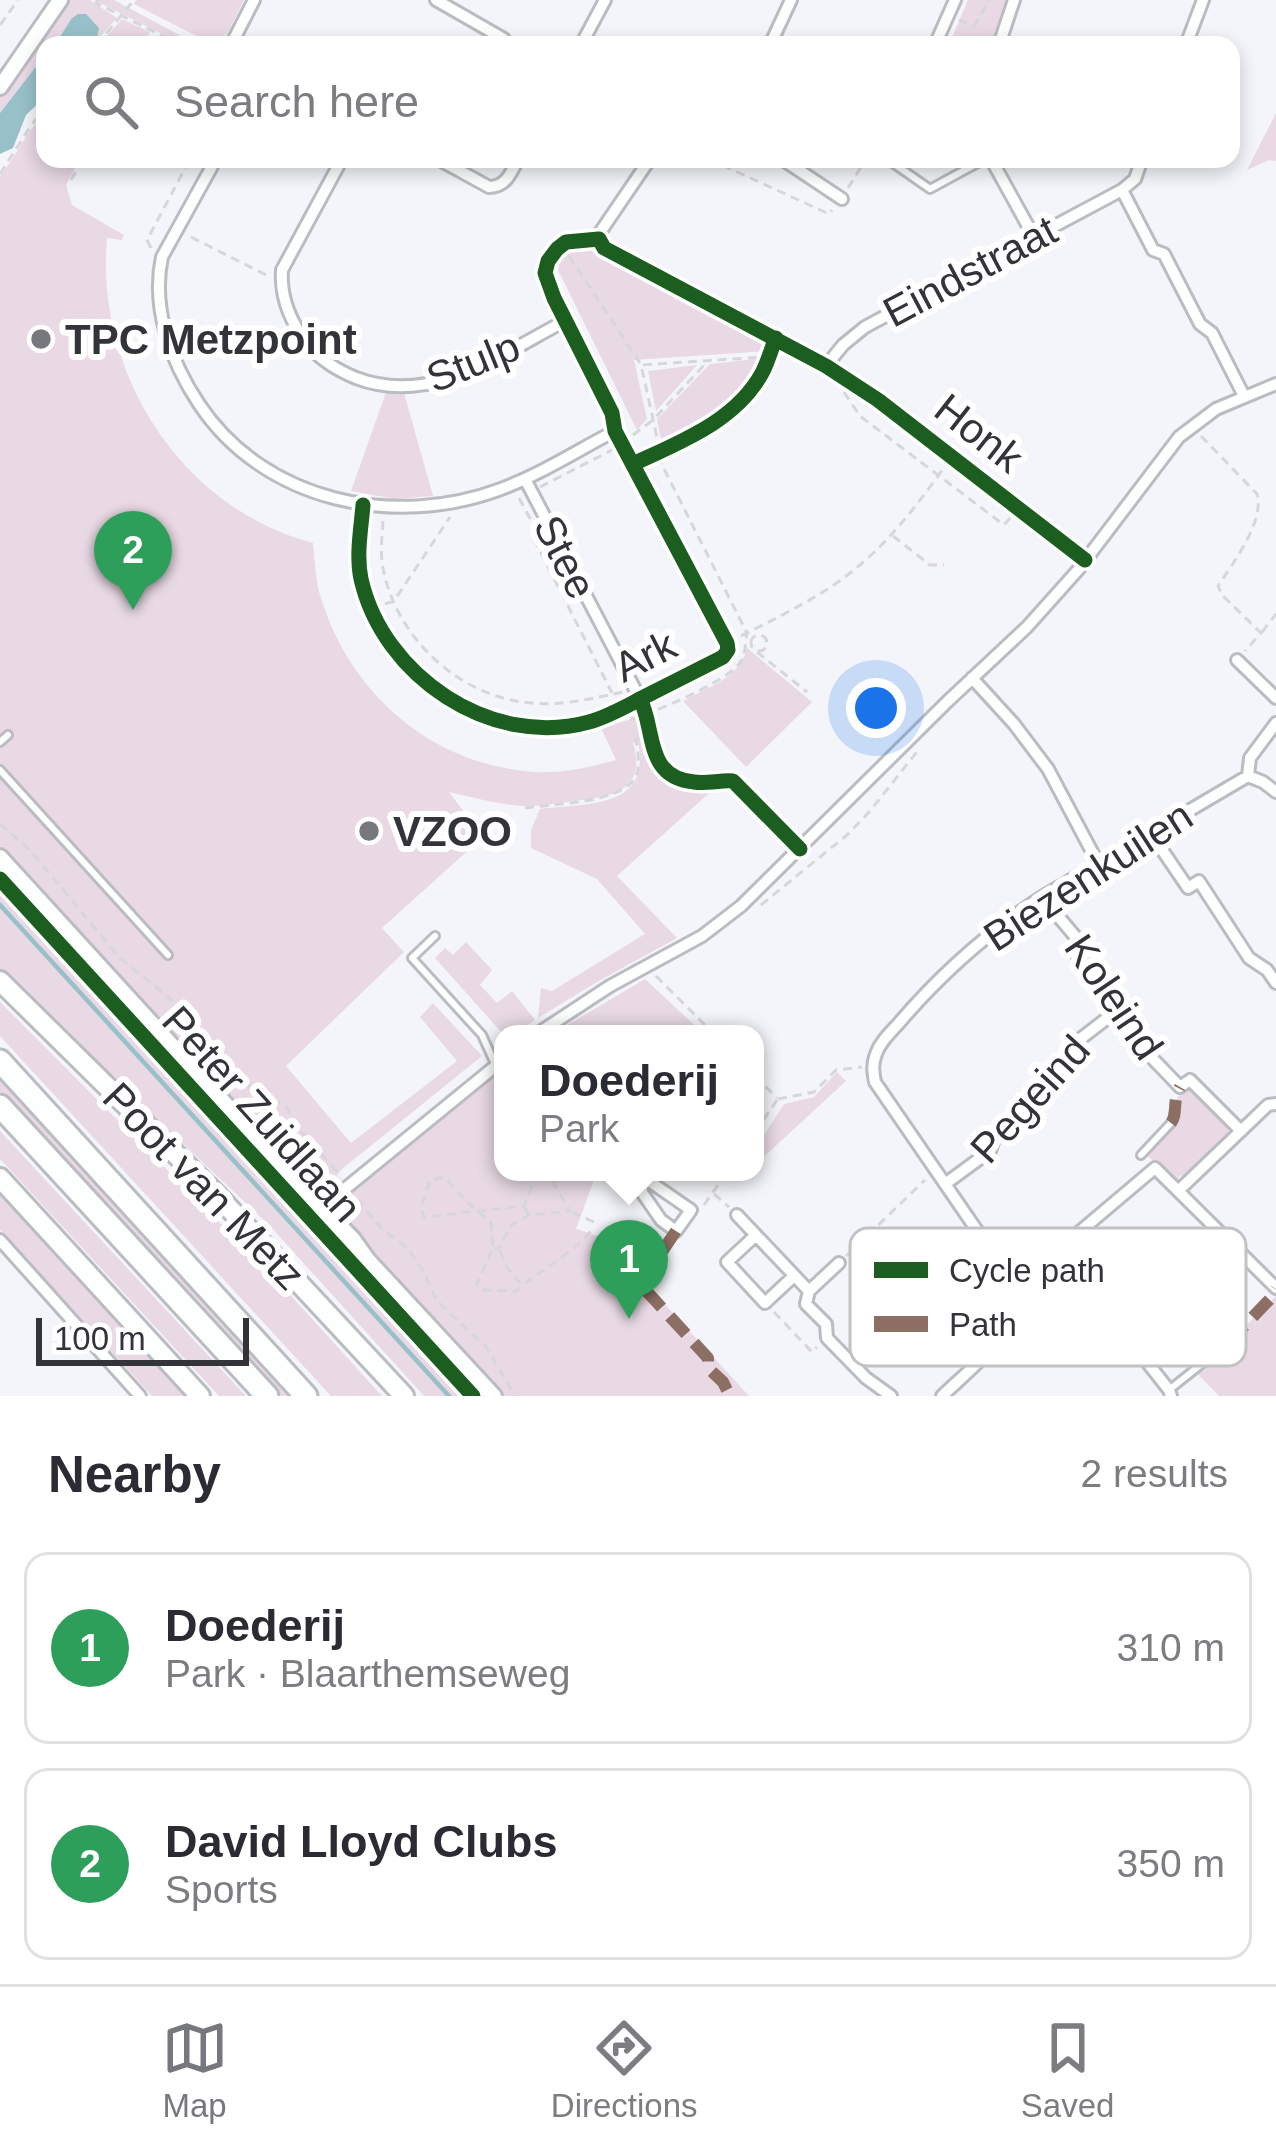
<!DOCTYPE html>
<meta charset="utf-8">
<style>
:root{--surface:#fff;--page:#f2f2f3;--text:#2b2b33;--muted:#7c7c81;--line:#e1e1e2;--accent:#77787d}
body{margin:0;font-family:Helvetica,sans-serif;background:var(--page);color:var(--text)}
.scale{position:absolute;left:36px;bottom:30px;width:213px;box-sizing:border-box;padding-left:12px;border:6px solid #33343a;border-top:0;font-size:33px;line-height:42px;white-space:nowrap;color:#33343a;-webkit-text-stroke:9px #fff;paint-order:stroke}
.you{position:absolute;left:876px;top:708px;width:42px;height:42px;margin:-30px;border:9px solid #fff;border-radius:50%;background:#1a73e8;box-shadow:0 0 0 18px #1a73e833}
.badge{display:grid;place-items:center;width:78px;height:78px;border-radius:50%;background:var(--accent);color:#fff;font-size:39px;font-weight:700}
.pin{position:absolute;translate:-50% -99px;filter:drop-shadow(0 3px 6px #0008)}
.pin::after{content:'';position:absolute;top:63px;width:42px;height:36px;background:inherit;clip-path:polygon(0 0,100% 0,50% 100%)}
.popup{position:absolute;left:494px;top:1025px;width:270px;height:156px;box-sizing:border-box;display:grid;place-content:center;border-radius:24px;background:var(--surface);filter:drop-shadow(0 3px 9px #0005);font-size:39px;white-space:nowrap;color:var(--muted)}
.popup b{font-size:45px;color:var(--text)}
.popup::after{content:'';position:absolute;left:50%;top:100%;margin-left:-24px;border:24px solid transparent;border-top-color:var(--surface)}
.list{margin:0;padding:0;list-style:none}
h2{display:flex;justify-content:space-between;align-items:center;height:156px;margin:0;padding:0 48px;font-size:51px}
h2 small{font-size:39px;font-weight:400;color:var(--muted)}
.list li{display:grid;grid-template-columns:78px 1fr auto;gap:36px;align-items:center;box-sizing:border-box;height:192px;margin:0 24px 24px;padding:0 24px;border:3px solid var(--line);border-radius:24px}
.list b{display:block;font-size:45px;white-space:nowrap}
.list p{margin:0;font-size:39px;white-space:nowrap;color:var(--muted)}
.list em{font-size:39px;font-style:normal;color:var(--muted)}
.icon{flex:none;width:66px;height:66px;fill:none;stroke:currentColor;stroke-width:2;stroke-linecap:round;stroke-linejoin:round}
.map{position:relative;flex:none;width:1276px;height:1396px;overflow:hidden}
.search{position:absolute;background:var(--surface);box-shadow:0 6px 18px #0003;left:36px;right:36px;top:36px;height:132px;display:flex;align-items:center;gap:30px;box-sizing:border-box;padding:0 42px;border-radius:24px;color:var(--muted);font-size:45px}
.sheet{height:588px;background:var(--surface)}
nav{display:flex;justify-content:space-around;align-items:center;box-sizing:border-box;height:168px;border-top:3px solid var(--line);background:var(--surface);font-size:33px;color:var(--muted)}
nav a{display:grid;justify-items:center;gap:6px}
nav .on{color:var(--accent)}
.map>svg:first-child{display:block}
.green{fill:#e8d9e4}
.water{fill:#98c0c9}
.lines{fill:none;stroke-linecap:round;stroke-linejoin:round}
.stream{stroke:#98c0c9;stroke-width:4.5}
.service-casing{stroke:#bbbcc1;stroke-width:12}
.minor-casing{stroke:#bbbcc1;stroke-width:16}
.tertiary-casing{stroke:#bbbcc1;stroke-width:20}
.trunk-casing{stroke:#bbbcc1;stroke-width:24}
.motorway-casing{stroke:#bbbcc1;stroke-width:27}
.path{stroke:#d7d7da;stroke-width:3;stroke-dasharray:9 6;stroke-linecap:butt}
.service{stroke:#fdfefe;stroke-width:6}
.minor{stroke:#fdfefe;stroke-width:10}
.tertiary{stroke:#fdfefe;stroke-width:14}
.trunk{stroke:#fdfefe;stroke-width:18}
.motorway{stroke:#fdfefe;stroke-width:21}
.quiet{stroke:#8d6e63;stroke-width:12;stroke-dasharray:24 12;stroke-linecap:butt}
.cycleway-casing{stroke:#fff;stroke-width:22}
.cycleway{stroke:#1b5e20;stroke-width:15}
.poi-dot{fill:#77787d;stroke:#fff;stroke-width:4.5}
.labels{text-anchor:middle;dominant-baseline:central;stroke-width:12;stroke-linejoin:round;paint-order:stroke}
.street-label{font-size:42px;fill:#33343a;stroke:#fff}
.poi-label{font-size:42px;font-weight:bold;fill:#33343a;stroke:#fff;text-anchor:start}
.key{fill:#fff;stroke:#c2c2c4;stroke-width:3}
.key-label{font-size:33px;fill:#33343a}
</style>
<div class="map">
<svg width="1276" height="1396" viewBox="0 0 1276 1396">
<rect width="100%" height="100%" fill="#f4f5fa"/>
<!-- green -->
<path class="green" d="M65 0H90L117 18 93 45H88L97 37 71 19 55 45H45V55L0 113V97L46 35Z
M94 0H114L198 45H184Z
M136 0H244L227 34 214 42 204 40 134 4Z
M968 0H1008L993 45H949Z
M122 19 150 32 143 45H99Z
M45 113V159H80L66 185 72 205 124 235 122 240 107 238C95 373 181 508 313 543 315 561 315 581 321 598 351 695 432 765 535 772 562 774 590 767 616 760L601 728 642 716C650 767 663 785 717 786L617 876 677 938 597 982 538 1018 541 988 552 991 645 934 597 879 531 848V830L540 809C588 803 652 809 638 742L633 743C646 786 619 796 582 800 566 802 550 805 534 806 507 807 476 798 449 792L483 837 382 928 404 952 286 1066 351 1143 457 1061 420 1017 433 1003 482 1056 342 1169 337 1175 344 1183 334 1191 317 1193 59 915 0 846V176C16 157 26 131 45 113Z
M1276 113V161L1269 160 1247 170Z
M584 246 769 342 767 351 634 360 647 419 637 430 559 272C557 253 567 248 584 246Z
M764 358C739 406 708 420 662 445L657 419 710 364Z
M697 365 656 411 648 371Z
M386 392 404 393 433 496 395 499 351 491Z
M747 648 812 702 746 767 683 701C708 687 740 678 747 648Z
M0 885 468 1396H424L270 1226 0 971Z
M466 942 492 970 480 985 497 1003 512 991 535 1020 514 1034H503L435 958 445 948 453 955Z
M645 979 704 1034H628L622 1030 618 1034H552Z
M0 1002 275 1278 382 1396H331L0 1036Z
M837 1072 846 1081 755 1165V1149L784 1104 814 1097Z
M0 1073 296 1396H281L0 1091Z
M495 1076 503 1085V1172H597L576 1229 608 1239 594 1279C611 1289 631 1301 649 1287L749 1396H501L336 1214 347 1193Z
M1188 1087 1228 1128V1137L1185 1178 1181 1175 1174 1182 1147 1155 1174 1127 1177 1098Z
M0 1131 13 1145 246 1396H219L0 1159Z
M0 1190 188 1396H152L0 1230Z
M1276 1296V1396H1219L1196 1372 1204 1371 1223 1350 1238 1363 1240 1360 1227 1347 1229 1342Z"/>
<!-- water -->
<path class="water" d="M78 14H86L99 28 97 37 88 45H55L71 19Z
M45 55V97L26 115 13 148 0 154V113Z"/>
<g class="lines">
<!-- stream -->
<path class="stream" d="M0 905 449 1396"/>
<!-- service casing -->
<g class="service-casing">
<path id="service" d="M887 159 930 189 985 159
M0 742 8 735
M0 770 168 955
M435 936 412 958 482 1035 496 1066
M1141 1155 1171 1123
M1169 1390 1228 1343"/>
</g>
<!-- minor casing -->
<g class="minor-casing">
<path id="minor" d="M436 0 504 39
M235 45 232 43 254 0
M581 45 605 0
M770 45 791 0
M935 45 955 0
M999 45 1014 0
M1186 45 1203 0
M216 159 162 257C151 308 171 362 199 404 264 502 395 529 501 489 541 474 578 450 615 431
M342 159 282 270C280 299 292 325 310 347 323 362 339 371 356 378 432 407 501 354 565 321
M438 159 489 187C506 187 511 173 518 159
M782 159 842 199
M991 159 1034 237
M1122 190 1153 250 1164 254 1200 324 1212 333 1244 396
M599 239 601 231 650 159
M826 366 843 345 865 327 1122 190 1135 179 1142 159
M525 479 640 699
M363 505C361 529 356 555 361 579 383 676 491 749 589 722 607 717 623 708 640 699 668 685 695 671 723 657L728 650 727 643 615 431 612 413C599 387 546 297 545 273 545 260 556 249 566 242L599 239 604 248 826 366 878 400 1085 560
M1237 660 1276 698
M972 678 1014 724 1048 769 1099 865
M1248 776 1250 758 1276 723
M1152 835 1188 888 1199 881 1249 958 1267 970 1276 983
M1042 897 1084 947 1078 957 1128 1033 1180 1087 1190 1080 1241 1131
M537 1034 610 986 702 936 741 906 948 701 1027 627 1078 570 1179 437 1216 409 1276 384
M636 1172 691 1210 676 1231 661 1220 641 1191 645 1178
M945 1184 990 1151 995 1136 1054 1071 1072 1056 1075 1043 1114 1013
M1178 1191 1268 1105 1276 1104
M319 1210 503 1060
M737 1215 809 1291 806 1304 826 1324 827 1338 866 1378 891 1396
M756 1235 727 1262 765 1303 794 1276
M0 1240 140 1396
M1056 1259 1085 1292 1099 1301 1169 1390 1171 1396
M1009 1282C1026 1275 1054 1270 1058 1250L1155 1168 1276 1288
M809 1291 839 1263
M942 1396C983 1357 1029 1327 1000 1264L875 1082C873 1071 872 1064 876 1054 880 1042 890 1033 899 1023 940 975 988 932 1042 897L1248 776 1263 782 1276 792"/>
</g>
<!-- tertiary casing -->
<g class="tertiary-casing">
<path id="tertiary" d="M0 87 60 0
M0 857 273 1156 353 1239 368 1260 494 1396
M286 1180 345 1245 359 1254"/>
</g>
<!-- trunk casing -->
<g class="trunk-casing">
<path id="trunk" d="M0 981 216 1194 404 1396
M0 1178 200 1396"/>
</g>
<!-- motorway casing -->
<g class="motorway-casing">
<path id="motorway" d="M0 1061 306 1396
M0 1106 267 1396"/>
</g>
<!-- path -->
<path class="path" d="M98 0 96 3 181 45
M959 20 974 26 989 0
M0 25 18 0
M97 45 134 0
M145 45 152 31
M709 159 829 214 832 210
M0 174 32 124 45 110
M71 180 83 159
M848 188 866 159
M191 237 268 276
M151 248 147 240 190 159
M569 256 640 363
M844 392 860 416 1004 525 1010 518
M633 435 653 420 707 362
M1201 436 1257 494C1265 521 1233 563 1218 586L1222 595 1261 633 1245 651
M660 451 641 365 778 356
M646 465C708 437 748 421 779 357
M540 487 612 450
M519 498 534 526 532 535 612 693
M383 521C382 536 380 553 383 568 396 638 460 698 532 703 564 706 593 698 624 692
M893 536 930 565H944
M385 604 394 601 450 517
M1262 632 1276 614
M751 643a8 8 0 1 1 16 0a8 8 0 1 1-16 0Z
M741 636C780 616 821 597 855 569 890 541 917 505 943 469
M757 652 807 692
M630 719C652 714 731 680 741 661 746 653 745 642 747 633L656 453
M525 808C552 804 621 803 635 778 641 767 638 753 636 740L649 738
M0 824 30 850 118 956 178 1005 223 1064 258 1094 285 1105 302 1132 341 1176
M761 905 847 835 870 811 920 748
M656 976 714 1034
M755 1076 777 1098
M778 1099 814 1092 836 1070 862 1067
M755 1132 777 1100
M537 1172 524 1206 424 1217 421 1208 430 1180 445 1177C461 1198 472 1206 491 1223L493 1248 477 1284 480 1290 516 1291C539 1271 578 1250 594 1227
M714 1194 729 1207
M357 1199 381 1228 408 1249 422 1269 437 1301 486 1347 515 1396
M704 1205 727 1172
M525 1208 529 1215 570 1211 547 1172
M572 1212 596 1223
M494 1248 499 1249 511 1225 528 1216
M500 1251 507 1267 520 1283
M846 1256 925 1180
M774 1312 812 1352 817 1347"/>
<!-- service -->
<use href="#service" class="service"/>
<!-- minor -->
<use href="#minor" class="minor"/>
<!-- tertiary -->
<use href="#tertiary" class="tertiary"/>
<!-- trunk -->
<use href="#trunk" class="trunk"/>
<!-- motorway -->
<use href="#motorway" class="motorway"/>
<!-- quiet -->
<path class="quiet" d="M1171 1123C1178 1114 1172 1101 1180 1087
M676 1231 640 1284 708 1358V1368L723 1382 730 1396
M1228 1343 1270 1299 1276 1289"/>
<!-- cycleway casing -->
<g class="cycleway-casing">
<path id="cycleway" d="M557 249 566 242 599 239 604 248 826 366 878 400 1085 560
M633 464C680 442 736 421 762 373 768 362 771 349 776 338
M363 505C361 529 356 555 361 579 383 676 491 749 589 722 607 717 623 708 640 699 668 685 695 671 723 657L728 650 727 643 615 431 612 413 554 298 545 273 548 261 557 249
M640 699C656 730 644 777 694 782 707 784 720 780 733 781L800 849
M0 879 473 1396"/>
</g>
<!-- cycleway -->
<use href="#cycleway" class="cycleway"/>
</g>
<!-- markers -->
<g class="poi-dot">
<circle cx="41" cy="339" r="12"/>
<circle cx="369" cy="831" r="12"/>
</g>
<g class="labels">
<!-- street labels -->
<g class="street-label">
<text transform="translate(970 271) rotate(-28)">Eindstraat</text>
<text transform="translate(473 362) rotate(-22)">Stulp</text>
<text transform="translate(979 433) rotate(38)">Honk</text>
<text transform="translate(565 557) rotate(63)">Stee</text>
<text transform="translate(645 656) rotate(-27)">Ark</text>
<text transform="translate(1088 876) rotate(-33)">Biezenkuilen</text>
<text transform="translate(1114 997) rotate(56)">Koleind</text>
<text transform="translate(1030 1099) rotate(-48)">Pegeind</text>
<text transform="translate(262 1114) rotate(48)">Peter Zuidlaan</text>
<text transform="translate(204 1186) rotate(46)">Poot van Metz</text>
</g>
<!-- poi labels -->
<g class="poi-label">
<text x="65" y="339">TPC Metzpoint</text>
<text x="393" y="831">VZOO</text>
</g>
</g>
<!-- legend -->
<rect x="850" y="1228" width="396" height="138" rx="18" class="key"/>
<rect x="874" y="1262" width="54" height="16" fill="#1b5e20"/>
<rect x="874" y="1316" width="54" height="16" fill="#8d6e63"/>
<g class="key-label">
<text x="949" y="1282">Cycle path</text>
<text x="949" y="1336">Path</text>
</g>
</svg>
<div class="scale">100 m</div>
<div class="you"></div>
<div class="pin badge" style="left:629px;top:1319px;background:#2e9e5b">1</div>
<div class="popup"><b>Doederij</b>Park</div>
<div class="pin badge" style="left:133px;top:610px;background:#2e9e5b">2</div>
<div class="search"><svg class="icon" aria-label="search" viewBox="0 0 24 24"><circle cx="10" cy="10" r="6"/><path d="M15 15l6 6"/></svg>Search here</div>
</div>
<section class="sheet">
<h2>Nearby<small>2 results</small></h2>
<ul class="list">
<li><span class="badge" style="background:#2e9e5b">1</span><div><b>Doederij</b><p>Park · Blaarthemseweg</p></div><em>310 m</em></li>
<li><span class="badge" style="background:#2e9e5b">2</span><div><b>David Lloyd Clubs</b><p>Sports</p></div><em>350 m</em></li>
</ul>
</section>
<nav>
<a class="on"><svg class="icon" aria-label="map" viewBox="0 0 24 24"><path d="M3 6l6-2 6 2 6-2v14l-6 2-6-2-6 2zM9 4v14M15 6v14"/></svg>Map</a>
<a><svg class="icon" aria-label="directions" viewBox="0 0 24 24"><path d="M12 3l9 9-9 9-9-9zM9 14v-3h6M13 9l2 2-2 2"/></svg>Directions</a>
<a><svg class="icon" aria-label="saved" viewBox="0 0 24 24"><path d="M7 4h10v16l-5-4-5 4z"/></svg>Saved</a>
</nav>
